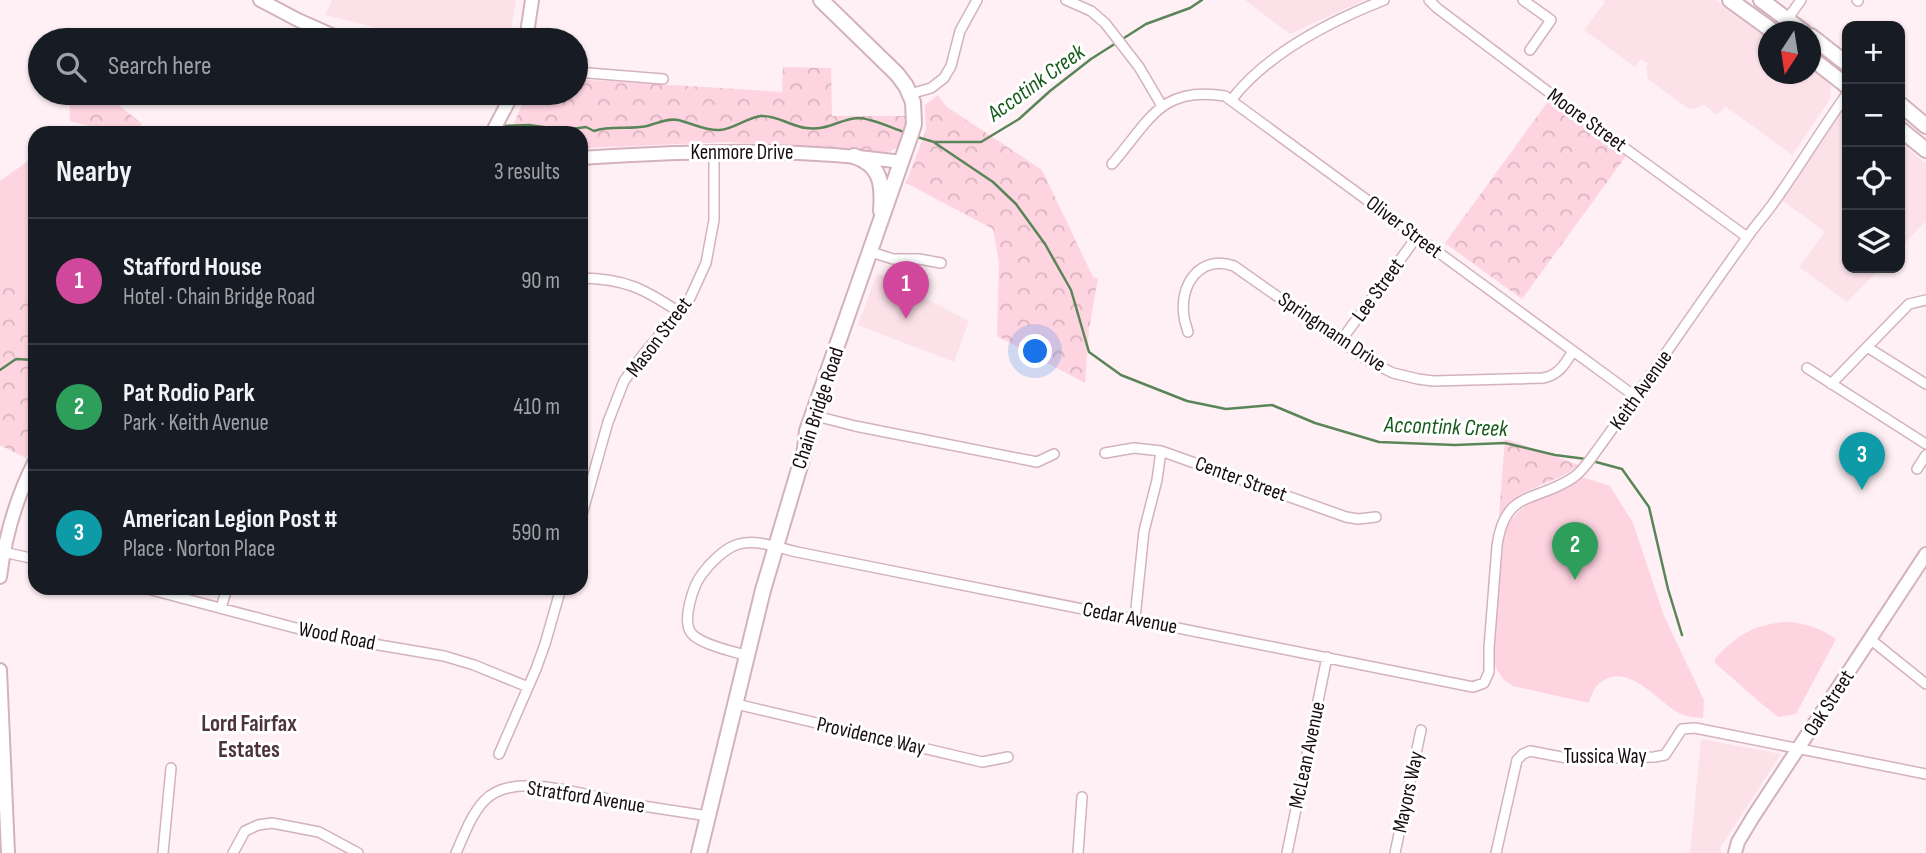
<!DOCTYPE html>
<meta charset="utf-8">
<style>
:root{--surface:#171b24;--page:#20242c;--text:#f1f3f6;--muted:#9ea1a6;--line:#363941;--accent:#ea580c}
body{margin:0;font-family:"Sofia Sans Condensed",sans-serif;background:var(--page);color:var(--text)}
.controls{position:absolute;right:21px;top:21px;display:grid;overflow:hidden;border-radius:14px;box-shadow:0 2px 5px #0004}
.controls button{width:63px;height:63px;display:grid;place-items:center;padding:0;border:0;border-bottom:2px solid var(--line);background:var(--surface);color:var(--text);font:35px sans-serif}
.compass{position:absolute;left:1758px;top:21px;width:63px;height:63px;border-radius:50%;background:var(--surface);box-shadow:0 2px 5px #0004;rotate:192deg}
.you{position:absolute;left:1036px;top:352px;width:24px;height:24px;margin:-18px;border:5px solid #fff;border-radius:50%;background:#1a73e8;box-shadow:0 0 0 10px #1a73e833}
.badge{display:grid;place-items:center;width:46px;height:46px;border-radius:50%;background:var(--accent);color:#fff;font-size:23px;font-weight:700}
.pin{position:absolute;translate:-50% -58px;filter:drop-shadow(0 2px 4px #0008)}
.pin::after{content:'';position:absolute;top:37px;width:24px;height:21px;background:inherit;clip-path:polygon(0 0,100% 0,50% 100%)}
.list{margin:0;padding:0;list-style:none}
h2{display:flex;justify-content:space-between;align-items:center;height:91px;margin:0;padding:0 28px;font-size:30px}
h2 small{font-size:23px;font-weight:400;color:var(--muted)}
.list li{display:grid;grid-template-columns:46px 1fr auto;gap:21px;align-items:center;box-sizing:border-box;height:126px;padding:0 28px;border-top:2px solid var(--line)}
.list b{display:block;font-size:26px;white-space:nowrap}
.list p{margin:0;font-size:23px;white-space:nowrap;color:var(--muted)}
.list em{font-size:23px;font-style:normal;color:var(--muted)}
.icon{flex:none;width:38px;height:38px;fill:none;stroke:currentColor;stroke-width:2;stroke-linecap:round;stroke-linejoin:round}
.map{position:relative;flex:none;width:1926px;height:853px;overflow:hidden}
.search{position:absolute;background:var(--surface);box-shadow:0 2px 5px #0004;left:28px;top:28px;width:560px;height:77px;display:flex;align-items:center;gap:18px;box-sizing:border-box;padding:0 24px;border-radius:38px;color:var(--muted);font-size:26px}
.panel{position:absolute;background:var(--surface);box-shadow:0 2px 5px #0004;left:28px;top:126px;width:560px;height:469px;border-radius:21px}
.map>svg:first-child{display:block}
.built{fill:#fce1e9}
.green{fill:#fed4e1}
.forest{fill:url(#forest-crowns)}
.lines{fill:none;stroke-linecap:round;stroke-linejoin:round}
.stream{stroke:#5a8558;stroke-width:2.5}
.street-casing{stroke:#d4b2bc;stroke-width:12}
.secondary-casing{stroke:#d4b2bc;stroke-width:16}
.primary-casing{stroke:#d4b2bc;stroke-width:18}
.street{stroke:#fff;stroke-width:9}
.secondary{stroke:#fff;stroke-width:12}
.primary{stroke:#fff;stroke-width:14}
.labels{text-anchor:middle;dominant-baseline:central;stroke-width:6;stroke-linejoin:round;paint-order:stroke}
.street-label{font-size:21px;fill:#180c10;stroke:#fff}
.water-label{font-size:23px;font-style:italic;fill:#165b1c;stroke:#fff}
.neighbourhood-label{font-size:23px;font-weight:bold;fill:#4e333c;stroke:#fff}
</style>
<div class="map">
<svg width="1926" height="853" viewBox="0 0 1926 853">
<defs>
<pattern id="forest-crowns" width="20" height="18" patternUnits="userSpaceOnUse" patternTransform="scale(1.75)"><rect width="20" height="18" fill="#fed4e1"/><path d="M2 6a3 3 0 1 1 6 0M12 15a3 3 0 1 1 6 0" fill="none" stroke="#d9b5c0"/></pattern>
</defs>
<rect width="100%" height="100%" fill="#fef0f4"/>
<!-- built -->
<path class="built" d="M332 0H516L509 40H426L325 15Z
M1245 0H1364L1290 34Z
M1602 0H1715L1768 39 1769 74H1811V69L1831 84 1830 99 1792 155 1725 106 1717 115 1703 104 1700 107 1689 109 1648 79 1646 67 1648 64 1641 59 1635 67 1584 30 1605 2Z
M1847 103V268H1881L1847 302 1799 267 1825 232 1779 198Z
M1900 142 1926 164V221L1900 248Z
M877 273 969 321 954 362 858 325Z
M1701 739 1781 754 1720 848 1721 853H1690Z"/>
<!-- green -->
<path class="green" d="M35 156V443L26 458 0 445V181Z
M1582 477 1610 486 1633 523 1664 616 1704 700 1703 718C1696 717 1687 717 1681 714 1659 703 1634 668 1608 678 1597 682 1592 692 1589 703L1513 686C1501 680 1497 671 1493 659L1504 533C1520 496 1553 498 1582 477Z
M1786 622C1805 623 1820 628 1836 639L1796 714 1778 717 1763 705 1715 663V659C1735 636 1755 624 1786 622Z"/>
<!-- forest -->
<path class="forest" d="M783 67 831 68 832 116H908L897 148 889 152 728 142 581 148V133H510L527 93H576V79L782 92Z
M69 93H104L142 124 132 133H90L89 126 70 121Z
M938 95 947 107 1042 170 1093 277 1098 279 1089 329 1085 383 997 336 999 263 993 229 906 183 926 130 925 105Z
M1549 100 1626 156 1522 299 1445 243Z
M0 279 35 287V443L26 458 0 445Z
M1505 440H1509L1579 465 1564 475 1520 494 1499 516Z"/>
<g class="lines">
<!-- stream -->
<path class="stream" d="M501 126 529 125 565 130 586 127 594 131C611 125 629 130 647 126 657 123 668 118 678 120 692 123 705 131 720 130 734 129 746 118 761 116 777 115 790 126 806 128 828 131 839 119 858 118 871 118 892 128 904 132
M469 133V131L491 127
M914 136 934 142H981L1019 119 1050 91 1091 59 1146 24 1190 8 1202 0
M935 143 993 182 1016 204 1045 244 1071 290 1089 352 1121 375 1187 401 1226 409 1272 405 1315 423 1379 442 1455 445 1505 443 1555 455 1586 459
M0 370 16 359 35 360
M1596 462 1622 469 1649 507 1668 589 1682 635"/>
<!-- street casing -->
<g class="street-casing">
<path id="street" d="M1066 0 1091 11 1105 23 1139 67 1162 106
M1429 0 1437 8 1571 109 1747 237
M1523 0 1551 20 1530 50
M1857 0 1858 1
M1778 32 1801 0
M576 72 663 79
M910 94 931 88 944 78 951 66 960 31 977 0
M1232 99C1267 54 1331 21 1384 0
M1112 164C1149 122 1160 85 1225 96L1636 397
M871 252 893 259H919L941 263
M581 278C625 279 643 288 679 312
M1188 332C1187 327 1184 321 1184 316 1179 285 1200 254 1234 266L1369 361 1393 373 1418 379 1433 381 1543 378C1559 375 1565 364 1573 351
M1340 342 1416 238
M1867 347 1926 384
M1807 368 1926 444
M1831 384 1909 304 1926 300
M812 415 855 426 1037 462 1054 454
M1105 453 1134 448 1161 451 1346 517 1358 519 1376 517
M1917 469 1926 455
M581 518 608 422 624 381 642 356 690 298 706 263 714 220V152
M3 552 35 559
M144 588 326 636 444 656 474 665 528 687
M221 608 227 588
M1135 618 1144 531 1157 480 1161 451
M1870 639 1926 684
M747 656C733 651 702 645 692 634 681 622 693 586 702 574 710 563 726 547 739 544 758 539 779 548 797 552L1473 687 1484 683 1489 672V648L1497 546C1505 488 1537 503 1574 477 1582 471 1587 464 1592 457 1645 385 1694 311 1746 239 1754 227 1764 216 1772 205 1798 169 1821 130 1847 94
M736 704 982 762 1008 757
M499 754 536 669 545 644 561 588
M163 853 171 768
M233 853 245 831 258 825 272 823 319 832 358 853
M456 853C464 835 471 815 484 801 511 772 571 792 604 798L610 801 708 816
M1078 853 1082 797
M1287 853 1327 657
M1395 853 1421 730
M1496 853 1517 760 1523 754 1530 751 1572 759 1654 757 1665 755 1682 729 1695 728 1926 774"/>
</g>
<!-- secondary casing -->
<g class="secondary-casing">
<path id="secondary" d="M260 0 298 20 343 40
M526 40 532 0
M492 133 513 93
M581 158C688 151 795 147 902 162
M0 577C5 536 16 498 35 461
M0 670 8 853
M1735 853 1738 842 1753 817 1926 554"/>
</g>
<!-- primary casing -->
<g class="primary-casing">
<path id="primary" d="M1730 0 1774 32
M1761 0 1804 32
M1811 36 1847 64
M1811 58 1847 86
M1900 104 1926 126
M1900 129 1926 150
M854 156C881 165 883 184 881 211
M699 853 763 590 805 449 807 431 911 134 914 124 913 102 906 86 897 74 821 0"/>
</g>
<!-- street -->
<use href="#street" class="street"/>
<!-- secondary -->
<use href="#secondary" class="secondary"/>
<!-- primary -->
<use href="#primary" class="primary"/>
</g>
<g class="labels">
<!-- street labels -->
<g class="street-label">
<text transform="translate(1587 120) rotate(36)">Moore Street</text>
<text x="742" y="152">Kenmore Drive</text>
<text transform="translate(1404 227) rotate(37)">Oliver Street</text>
<text transform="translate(1378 290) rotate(-54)">Lee Street</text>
<text transform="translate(1332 332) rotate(34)">Springmann Drive</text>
<text transform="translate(659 337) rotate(-53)">Mason Street</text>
<text transform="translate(1641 390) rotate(-55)">Keith Avenue</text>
<text transform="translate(818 408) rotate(-72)">Chain Bridge Road</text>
<text transform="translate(1241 479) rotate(20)">Center Street</text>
<text transform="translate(1130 618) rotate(11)">Cedar Avenue</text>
<text transform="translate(337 636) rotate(11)">Wood Road</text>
<text transform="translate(1829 703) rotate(-57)">Oak Street</text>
<text transform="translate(871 736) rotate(13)">Providence Way</text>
<text transform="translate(1307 755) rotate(-78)">McLean Avenue</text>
<text x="1605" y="756">Tussica Way</text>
<text transform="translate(1408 792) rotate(-78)">Mayors Way</text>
<text transform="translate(586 797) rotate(9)">Stratford Avenue</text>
</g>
<!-- water labels -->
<g class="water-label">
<text transform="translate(1036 83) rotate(-36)">Accotink Creek</text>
<text transform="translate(1446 427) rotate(2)">Accontink Creek</text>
</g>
<!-- neighbourhood labels -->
<g class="neighbourhood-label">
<text x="249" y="724">Lord Fairfax<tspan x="249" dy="26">Estates</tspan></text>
</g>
</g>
</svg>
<div class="controls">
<button>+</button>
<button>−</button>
<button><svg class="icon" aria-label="locate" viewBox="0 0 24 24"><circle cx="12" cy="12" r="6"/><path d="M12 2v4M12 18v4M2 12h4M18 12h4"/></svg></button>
<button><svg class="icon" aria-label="layers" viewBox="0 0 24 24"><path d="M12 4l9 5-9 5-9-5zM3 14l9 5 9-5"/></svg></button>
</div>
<svg class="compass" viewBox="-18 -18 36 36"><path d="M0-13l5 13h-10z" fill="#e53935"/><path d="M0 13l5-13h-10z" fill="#9ea1a6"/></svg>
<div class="you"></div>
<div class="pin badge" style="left:906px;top:319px;background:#d1479c">1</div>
<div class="pin badge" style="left:1575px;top:580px;background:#2e9e5b">2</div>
<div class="pin badge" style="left:1862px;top:490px;background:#0f9aa8">3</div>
<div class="search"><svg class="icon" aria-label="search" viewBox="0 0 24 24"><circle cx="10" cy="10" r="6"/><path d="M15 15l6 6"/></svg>Search here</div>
<section class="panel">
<h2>Nearby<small>3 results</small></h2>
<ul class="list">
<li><span class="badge" style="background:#d1479c">1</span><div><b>Stafford House</b><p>Hotel · Chain Bridge Road</p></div><em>90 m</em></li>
<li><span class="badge" style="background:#2e9e5b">2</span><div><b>Pat Rodio Park</b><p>Park · Keith Avenue</p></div><em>410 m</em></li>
<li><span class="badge" style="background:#0f9aa8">3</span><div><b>American Legion Post #</b><p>Place · Norton Place</p></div><em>590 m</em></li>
</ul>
</section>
</div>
